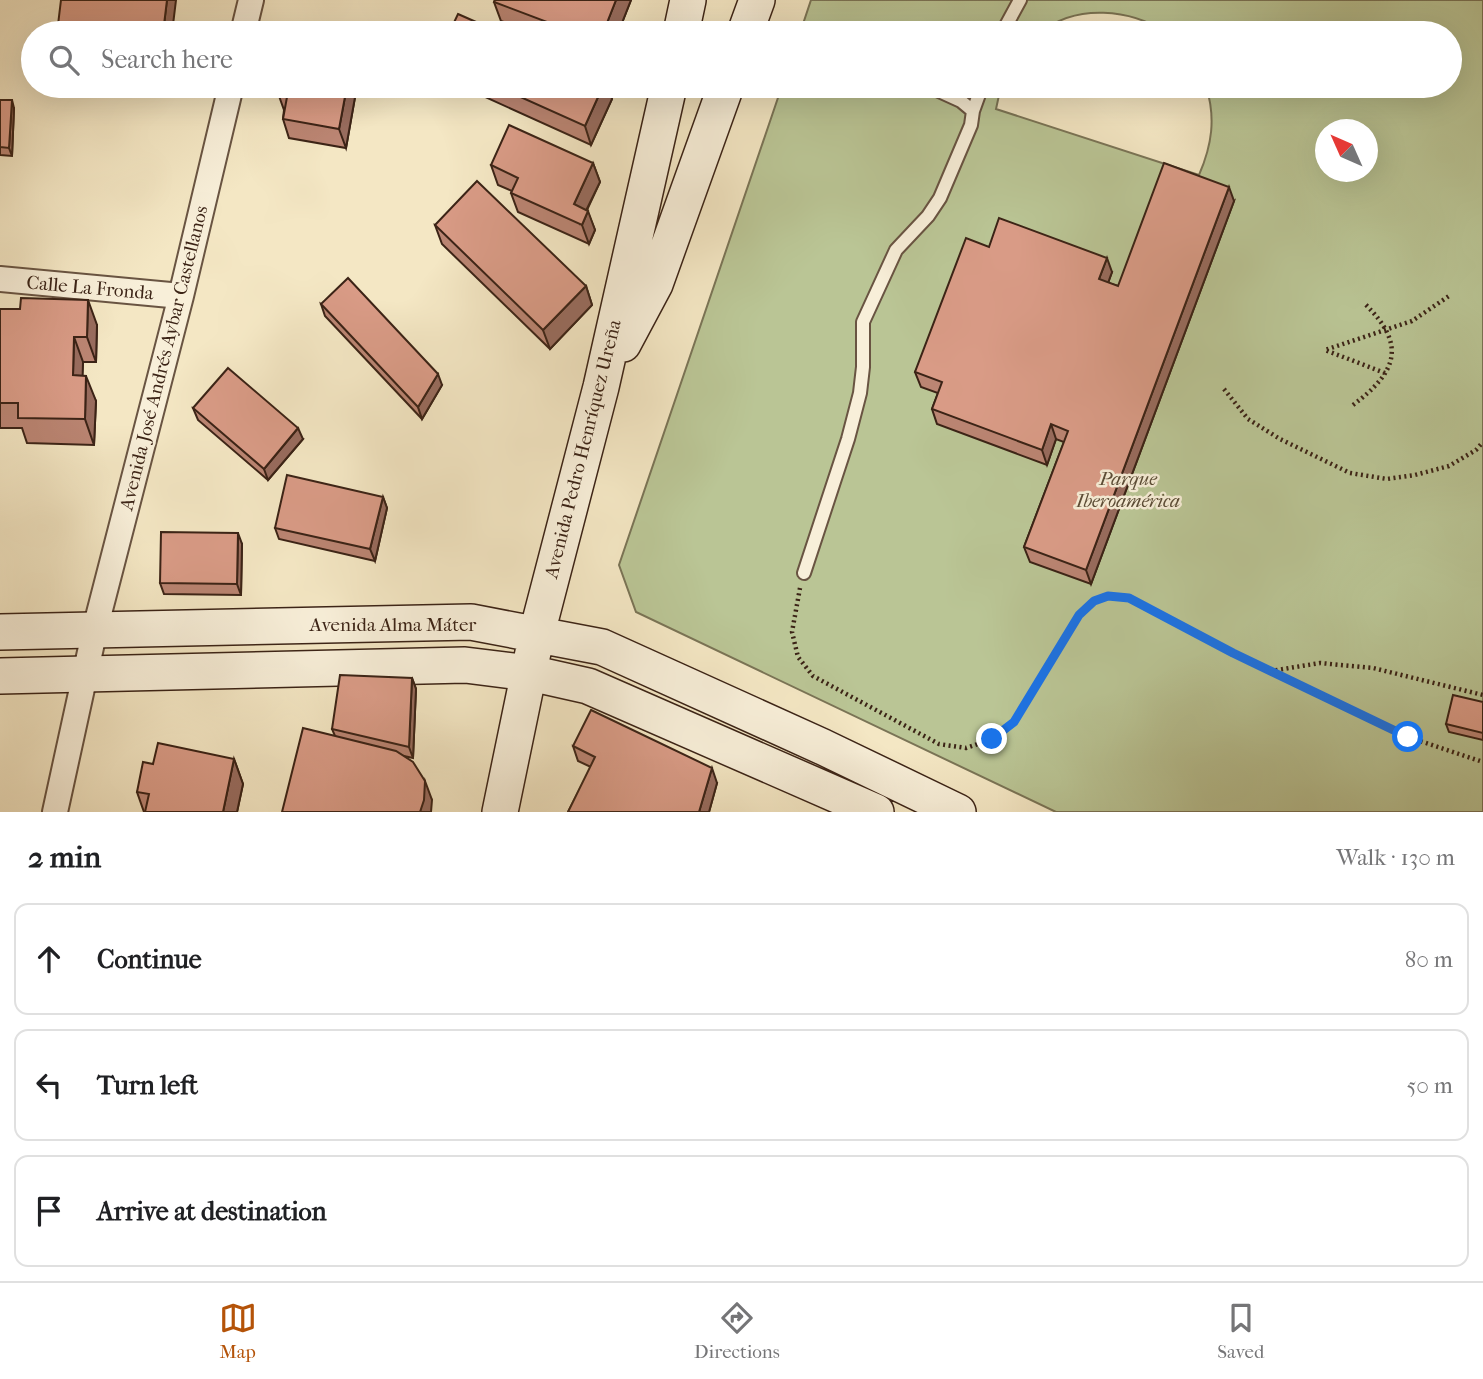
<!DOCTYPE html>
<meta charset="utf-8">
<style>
:root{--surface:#fff;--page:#f2f2f2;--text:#202124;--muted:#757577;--line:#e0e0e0;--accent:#b45309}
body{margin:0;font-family:"IM FELL French Canon",serif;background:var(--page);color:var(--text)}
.compass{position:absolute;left:1315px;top:119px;width:63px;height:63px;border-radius:50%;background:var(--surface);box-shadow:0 7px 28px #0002;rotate:315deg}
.stop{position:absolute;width:21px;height:21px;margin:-16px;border:5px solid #1a73e8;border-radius:50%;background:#fff}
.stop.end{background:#1a73e8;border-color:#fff;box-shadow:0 2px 7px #0008}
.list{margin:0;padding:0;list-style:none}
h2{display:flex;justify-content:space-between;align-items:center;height:91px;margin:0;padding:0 28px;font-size:30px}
h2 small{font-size:23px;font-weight:400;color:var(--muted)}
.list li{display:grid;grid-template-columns:46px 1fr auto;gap:21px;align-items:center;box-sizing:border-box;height:112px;margin:0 14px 14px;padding:0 14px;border:2px solid var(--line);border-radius:14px}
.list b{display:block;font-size:26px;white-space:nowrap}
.list em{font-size:23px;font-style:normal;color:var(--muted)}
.icon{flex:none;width:38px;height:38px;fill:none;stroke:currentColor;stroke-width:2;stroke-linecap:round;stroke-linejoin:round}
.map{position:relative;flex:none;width:1483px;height:812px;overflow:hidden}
.search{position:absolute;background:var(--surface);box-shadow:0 7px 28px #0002;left:21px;right:21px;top:21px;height:77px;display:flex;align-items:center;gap:18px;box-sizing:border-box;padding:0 24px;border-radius:38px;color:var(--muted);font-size:26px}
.sheet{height:469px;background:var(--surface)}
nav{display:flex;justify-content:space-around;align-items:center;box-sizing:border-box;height:98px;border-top:2px solid var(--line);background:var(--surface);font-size:19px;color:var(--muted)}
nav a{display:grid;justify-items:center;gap:4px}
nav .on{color:var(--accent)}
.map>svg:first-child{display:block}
.green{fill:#bac595;stroke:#7a7456;stroke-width:2;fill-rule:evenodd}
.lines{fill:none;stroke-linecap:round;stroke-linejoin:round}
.service-casing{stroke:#695442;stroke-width:16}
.minor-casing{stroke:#695442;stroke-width:28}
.secondary-casing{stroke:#3b2316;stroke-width:38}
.path{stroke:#3b2316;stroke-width:4.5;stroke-dasharray:2 3.5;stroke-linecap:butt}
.service{stroke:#f8efd9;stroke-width:12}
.minor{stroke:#f8efd9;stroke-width:24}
.secondary{stroke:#f8efd9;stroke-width:35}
.wall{fill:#bb8573;stroke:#3b2316;stroke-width:2}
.shaded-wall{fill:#986c5e;stroke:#3b2316;stroke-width:2}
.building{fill:#d99b86;stroke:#3b2316;stroke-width:2}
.route{stroke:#1a73e8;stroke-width:9}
.labels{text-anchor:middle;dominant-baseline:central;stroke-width:5;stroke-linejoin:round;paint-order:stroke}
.street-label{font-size:19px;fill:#3b2316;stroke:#f8efd9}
.park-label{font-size:19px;font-style:italic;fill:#5b4c36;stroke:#f8efd9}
</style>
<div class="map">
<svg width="1483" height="812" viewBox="0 0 1483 812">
<rect width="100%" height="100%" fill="#f4e7c4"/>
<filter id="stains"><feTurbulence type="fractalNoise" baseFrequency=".00286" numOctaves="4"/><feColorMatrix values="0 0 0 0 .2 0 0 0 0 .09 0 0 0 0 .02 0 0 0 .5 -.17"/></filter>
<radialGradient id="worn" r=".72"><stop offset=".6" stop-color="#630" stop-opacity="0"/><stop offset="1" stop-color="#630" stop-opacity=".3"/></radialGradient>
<!-- green -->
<path class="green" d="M811 0H1483V812H1056L636 612 619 565 782 86H1001L996 109 1199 175C1212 145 1216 118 1206 86H1450V33H1167C1131 9 1076 3 1040 33H800ZM1326 130H1368V172H1326Z"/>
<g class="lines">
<!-- service casing -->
<g class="service-casing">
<path id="service" d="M1002 33 1020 0
M973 111 982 86
M804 573 848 439 860 393 863 367V322L896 250 928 216 940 198 971 125 973 111 961 101 928 86"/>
</g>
<!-- minor casing -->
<g class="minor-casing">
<path id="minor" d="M243 33 251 0
M0 279 181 296
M55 812 95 629 181 296 231 86"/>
</g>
<!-- secondary casing -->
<g class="secondary-casing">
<path id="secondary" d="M681 33 688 0
M745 33 757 0
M623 344 655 284 726 86
M0 632 471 622 602 647 823 747 958 812
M0 676 465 665 530 673 588 686 876 812
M500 812 537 633 601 387 669 86"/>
</g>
<!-- path -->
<path class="path" d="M1385 373 1325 350 1412 321 1449 296
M1224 389 1248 419 1280 439 1350 473 1387 479 1415 475 1449 466 1476 450 1483 442
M1353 405C1397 372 1407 345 1365 304
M800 588 792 632 798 657 813 676 939 744 966 748 992 739 1014 722 1079 615C1098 598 1103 595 1129 598L1271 671 1320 663 1373 668 1483 695
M1271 672 1408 737 1483 762"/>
<!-- service -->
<use href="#service" class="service"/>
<!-- minor -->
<use href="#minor" class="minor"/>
<!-- secondary -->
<use href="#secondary" class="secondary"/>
</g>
<!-- wall -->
<path class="wall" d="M495 0H631L618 33H534L501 21 494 2Z
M281 86H357L346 148 289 138 283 119 284 110 279 96Z
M461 86H607L612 99 591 145Z
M0 100 14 108 12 156 0 155Z
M593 163 600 182 587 210 595 230 589 244 518 212 511 193 512 191 498 185 491 165Z
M1234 201 1091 584 1030 562 1024 547 1064 442 1056 439 1047 465 937 424 932 409 938 393 921 387 915 372 989 247 1112 272 1108 283 1118 286Z
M435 225 586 286 592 305 550 349 442 244Z
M321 304 442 385 422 419 325 316Z
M0 309 97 325 96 362H83L82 376 96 401 94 445 27 443 22 428H0Z
M193 408 303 439 268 480 198 420Z
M383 497 387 508 375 561 279 539 275 528Z
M242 544 241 595 164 594 160 583Z
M412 678 416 689 413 758 404 756 432 800 335 736 332 729Z
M1483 702V740L1449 732 1446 724Z
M573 746 717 783 709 812H568L591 767 578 761Z
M234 759 243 784 237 812H144L137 792 153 764Z"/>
<!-- shaded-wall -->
<path class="shaded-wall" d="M167 0H176L172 33H163Z
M616 0H631L618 33H603Z
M347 86H357L346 148 339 129Z
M603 86H607L612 99 591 145 585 126Z
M12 100 14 108 12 156 9 148Z
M593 163 600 182 580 223 574 204Z
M1229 187 1234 201 1091 584 1086 570Z
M588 211 595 230 589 244 582 225Z
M1107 258 1112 272 1104 294 1099 279Z
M586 286 592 305 550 349 543 330Z
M88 300 97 325 96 362 87 337Z
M74 337 83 362 82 400 73 375Z
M438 374 442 385 422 419 418 407Z
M86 376 96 401 94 445 85 419Z
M1051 424 1056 439 1047 465 1042 450Z
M298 428 303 439 268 480 264 469Z
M383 497 387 508 375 561 370 549Z
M238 533 242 544 241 595 237 584Z
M412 678 416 689 413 758 409 747Z
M234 759 243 784 237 812H223Z
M712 768 717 783 709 812H699Z
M425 781 432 800 431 812H420Z"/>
<!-- building -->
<path class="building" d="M61 0H167L163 33H57Z
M495 0H616L603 33H576L494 2Z
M458 14 501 33H449Z
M281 86H347L339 129 283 119 287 97 279 96Z
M496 86H603L585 126Z
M0 100H12L9 148 0 147Z
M509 125 593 163 574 204 588 211 582 225 511 193 518 178 491 165Z
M1164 163 1229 187 1086 570 1024 547 1068 431 1051 424 1042 450 932 409 942 382 915 372 966 238 989 247 999 218 1107 258 1099 279 1118 286Z
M477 181 586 286 543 330 435 225Z
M348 278 438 374 418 407 321 304Z
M21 298 88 300 87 337H74L73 375 86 376 85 419 18 418V403H0V309H20Z
M228 368 298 428 264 469 193 408Z
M287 475 383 497 370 549 275 528Z
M161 532 238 533 237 584 160 583Z
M340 675 412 678 409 747 332 729Z
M1453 695 1483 702V733L1446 724Z
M591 710 712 768 699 812H568L595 757 573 746Z
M303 728 396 751 413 762 425 781 424 800 420 812H282Z
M158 743 234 759 223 812H145L149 794 137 792 143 762 153 764Z"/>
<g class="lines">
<!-- route -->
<path class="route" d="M992 739 1014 722 1079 615 1094 601 1108 596 1129 598 1233 653 1408 737"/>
</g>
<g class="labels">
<!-- street labels -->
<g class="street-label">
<text transform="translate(90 288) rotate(5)">Calle La Fronda</text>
<text transform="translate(164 358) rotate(-76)">Avenida José Andrés Aybar Castellanos</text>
<text transform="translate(583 449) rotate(-76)">Avenida Pedro Henríquez Ureña</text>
<text x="393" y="625">Avenida Alma Máter</text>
</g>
<!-- park labels -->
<g class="park-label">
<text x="1128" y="479">Parque<tspan x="1128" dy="22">Iberoamérica</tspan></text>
</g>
</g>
<rect width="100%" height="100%" filter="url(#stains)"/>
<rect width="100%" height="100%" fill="url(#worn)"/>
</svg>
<svg class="compass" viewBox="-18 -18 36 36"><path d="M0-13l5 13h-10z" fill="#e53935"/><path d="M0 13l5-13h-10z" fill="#757577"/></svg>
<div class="stop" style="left:1408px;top:737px"></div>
<div class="stop end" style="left:992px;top:739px"></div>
<div class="search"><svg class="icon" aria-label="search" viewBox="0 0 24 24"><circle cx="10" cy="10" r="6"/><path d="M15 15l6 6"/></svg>Search here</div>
</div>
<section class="sheet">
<h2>2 min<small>Walk · 130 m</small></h2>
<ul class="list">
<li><svg class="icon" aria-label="ahead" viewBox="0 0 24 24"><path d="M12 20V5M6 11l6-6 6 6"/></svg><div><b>Continue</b></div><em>80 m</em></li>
<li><svg class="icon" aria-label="left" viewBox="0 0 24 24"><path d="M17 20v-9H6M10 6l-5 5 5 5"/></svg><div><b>Turn left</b></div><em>50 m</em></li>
<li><svg class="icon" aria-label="arrive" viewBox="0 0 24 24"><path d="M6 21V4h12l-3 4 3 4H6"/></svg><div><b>Arrive at destination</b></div></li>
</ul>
</section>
<nav>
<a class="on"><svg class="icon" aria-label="map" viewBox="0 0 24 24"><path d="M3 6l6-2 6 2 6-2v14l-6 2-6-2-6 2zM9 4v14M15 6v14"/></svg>Map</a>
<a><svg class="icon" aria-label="directions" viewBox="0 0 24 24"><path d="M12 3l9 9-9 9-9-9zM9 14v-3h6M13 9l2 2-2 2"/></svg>Directions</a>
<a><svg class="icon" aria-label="saved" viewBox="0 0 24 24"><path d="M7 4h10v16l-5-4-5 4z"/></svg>Saved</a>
</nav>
